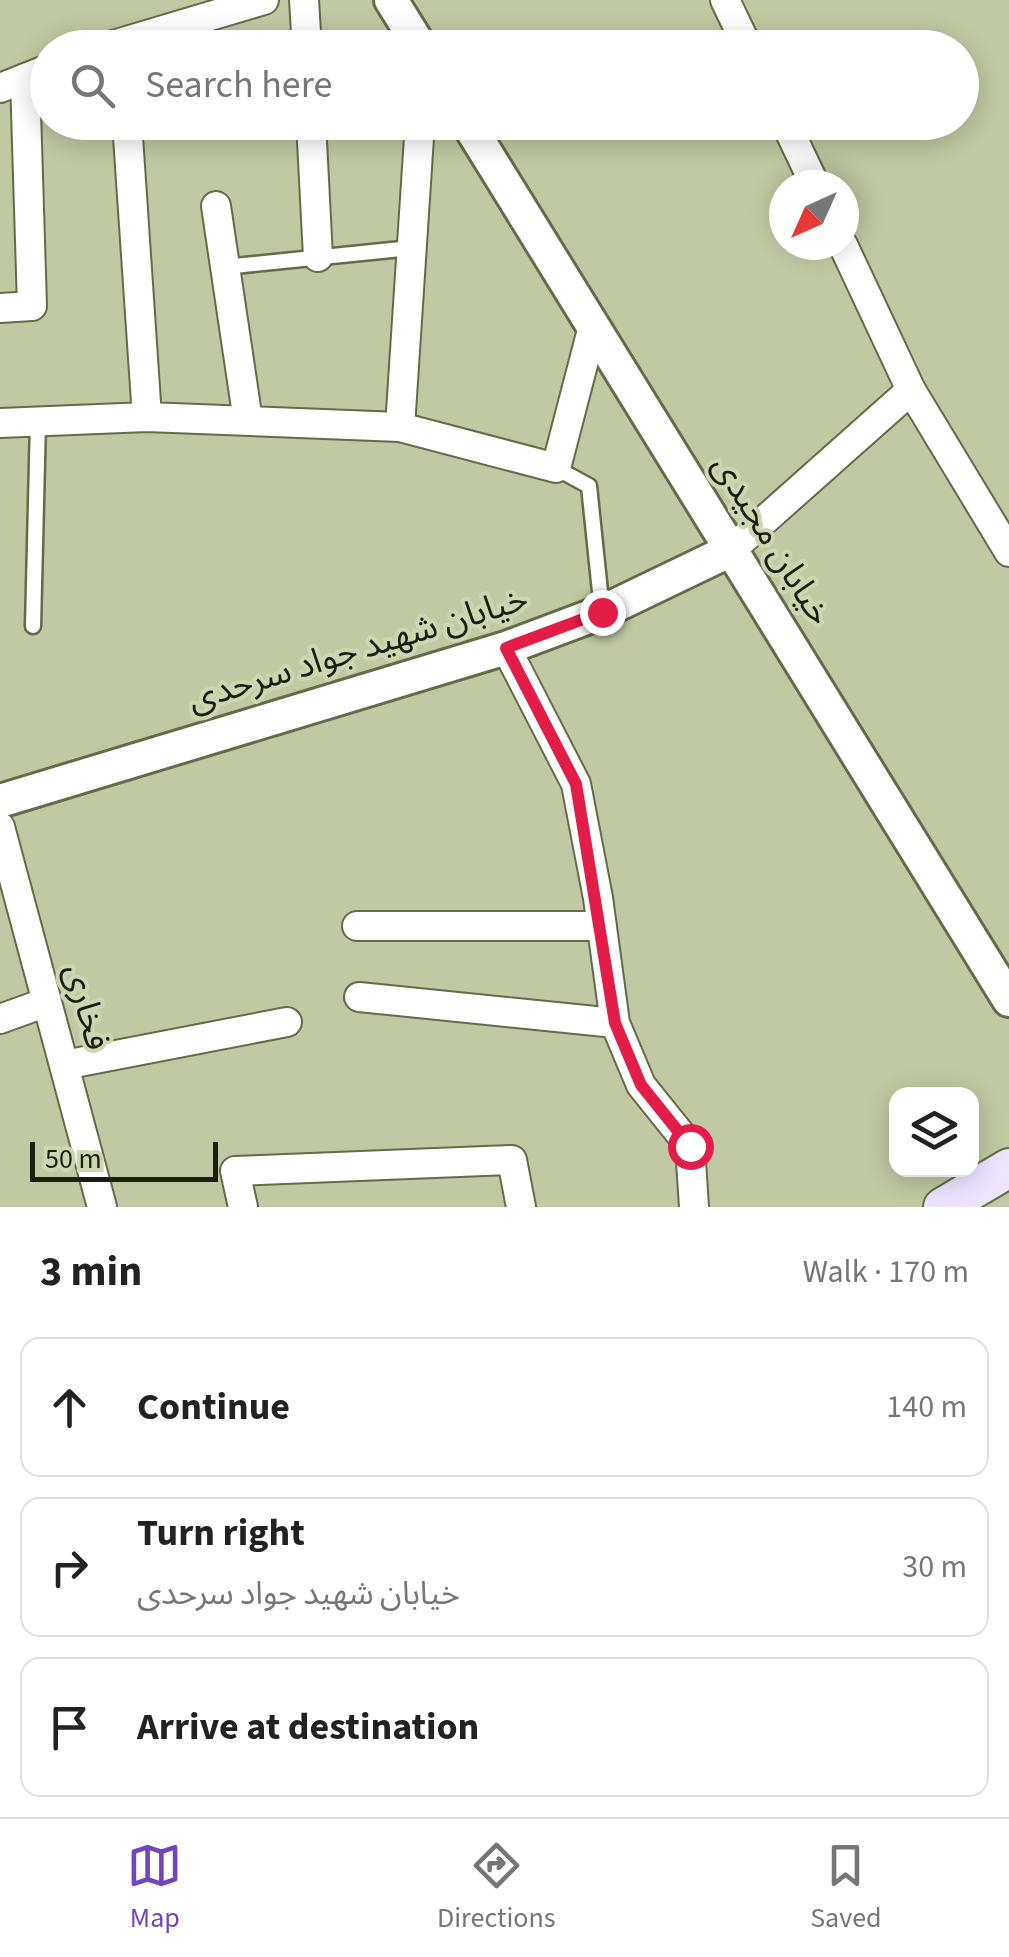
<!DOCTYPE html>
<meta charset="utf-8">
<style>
:root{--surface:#fff;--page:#f6f6f6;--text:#222;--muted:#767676;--line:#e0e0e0;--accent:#7344bc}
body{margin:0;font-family:"Source Sans 3","Noto Sans Arabic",sans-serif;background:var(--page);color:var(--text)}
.controls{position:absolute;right:30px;bottom:30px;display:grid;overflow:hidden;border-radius:20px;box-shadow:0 5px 25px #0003}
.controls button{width:90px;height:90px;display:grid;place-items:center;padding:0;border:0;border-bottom:2px solid var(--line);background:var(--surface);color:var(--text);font:50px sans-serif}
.compass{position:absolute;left:769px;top:170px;width:90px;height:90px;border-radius:50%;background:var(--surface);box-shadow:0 5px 25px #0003;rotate:225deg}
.scale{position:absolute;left:30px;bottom:25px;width:188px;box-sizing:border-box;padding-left:10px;border:5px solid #1b1e0f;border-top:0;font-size:28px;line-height:35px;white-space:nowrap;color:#1b1e0f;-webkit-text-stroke:8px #ced6af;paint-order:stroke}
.stop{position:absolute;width:30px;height:30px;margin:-22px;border:8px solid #e11d48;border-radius:50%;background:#fff}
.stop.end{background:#e11d48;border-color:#fff;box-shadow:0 2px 10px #0008}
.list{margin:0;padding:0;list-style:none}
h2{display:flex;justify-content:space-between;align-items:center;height:130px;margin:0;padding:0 40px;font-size:42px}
h2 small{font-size:32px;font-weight:400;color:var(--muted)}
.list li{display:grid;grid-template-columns:65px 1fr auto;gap:30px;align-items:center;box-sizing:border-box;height:140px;margin:0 20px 20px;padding:0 20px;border:2px solid var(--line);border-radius:20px}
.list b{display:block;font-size:38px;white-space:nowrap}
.list p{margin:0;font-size:32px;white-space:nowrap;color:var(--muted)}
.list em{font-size:32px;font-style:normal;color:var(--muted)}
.icon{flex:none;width:55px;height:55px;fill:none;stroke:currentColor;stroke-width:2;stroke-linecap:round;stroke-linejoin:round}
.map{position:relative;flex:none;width:1009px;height:1207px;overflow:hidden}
.search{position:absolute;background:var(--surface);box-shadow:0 5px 25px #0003;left:30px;right:30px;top:30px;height:110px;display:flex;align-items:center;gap:25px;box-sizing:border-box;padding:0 35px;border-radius:55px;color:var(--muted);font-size:38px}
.sheet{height:610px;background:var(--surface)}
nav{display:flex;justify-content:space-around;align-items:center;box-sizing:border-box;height:140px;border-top:2px solid var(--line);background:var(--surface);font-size:28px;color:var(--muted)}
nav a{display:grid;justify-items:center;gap:5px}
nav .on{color:var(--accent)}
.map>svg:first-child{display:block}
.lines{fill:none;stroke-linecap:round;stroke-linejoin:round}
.service-casing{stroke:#646b48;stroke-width:19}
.minor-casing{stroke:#646b48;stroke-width:32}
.tertiary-casing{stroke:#646b48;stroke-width:38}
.secondary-casing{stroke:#646b48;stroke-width:42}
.service{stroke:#fff;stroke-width:14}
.minor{stroke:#fff;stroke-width:28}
.tertiary{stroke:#fff;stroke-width:32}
.secondary{stroke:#ede5ff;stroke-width:38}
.route{stroke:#e11d48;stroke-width:12}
.labels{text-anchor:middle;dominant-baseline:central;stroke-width:8;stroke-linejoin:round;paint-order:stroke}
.street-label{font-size:35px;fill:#1b1e0f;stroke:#ced6af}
</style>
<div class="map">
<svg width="1009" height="1207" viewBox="0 0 1009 1207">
<rect width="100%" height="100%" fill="#c1c9a2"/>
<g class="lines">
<!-- service casing -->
<g class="service-casing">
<path id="service" d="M225 267 411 248
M556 468 589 486 602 611
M33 626 38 421"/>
</g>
<!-- minor casing -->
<g class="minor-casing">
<path id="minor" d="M304 0 307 48
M725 0 748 48
M103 48 264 0
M0 88 48 69
M127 122 147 417
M311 122 318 257
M785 122 815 185
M216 206 248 421
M843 245 911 390 1009 552
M0 308 32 306 25 78
M0 423 147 417 400 427 556 468 593 326
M400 427 420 122
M731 550 911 390
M506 648 576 784 598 898 615 1023 641 1085 690 1146 694 1207
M0 827 102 1207
M357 926H602
M359 997 615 1023
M0 1019 47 1002
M64 1065 287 1022
M243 1207 235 1171 512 1160 521 1207"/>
</g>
<!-- tertiary casing -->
<g class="tertiary-casing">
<path id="tertiary" d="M391 0 421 48
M467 122 1009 1000
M0 801 506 648 602 612 731 550"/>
</g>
<!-- secondary casing -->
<g class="secondary-casing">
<path id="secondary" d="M943 1207 1009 1168"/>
</g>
<!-- service -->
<use href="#service" class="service"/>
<!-- minor -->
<use href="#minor" class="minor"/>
<!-- tertiary -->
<use href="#tertiary" class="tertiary"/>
<!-- secondary -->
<use href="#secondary" class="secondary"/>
</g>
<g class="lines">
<!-- route -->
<path class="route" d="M602 612 506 648 576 784 615 1023 641 1085 690 1146"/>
</g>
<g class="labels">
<!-- street labels -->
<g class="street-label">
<text transform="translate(772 540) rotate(58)">خیابان مجیدی</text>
<text transform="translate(358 649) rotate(-17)">خیابان شهید جواد سرحدی</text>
<text transform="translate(87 1007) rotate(75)">فخاری</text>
</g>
</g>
</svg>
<div class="controls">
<button><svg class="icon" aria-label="layers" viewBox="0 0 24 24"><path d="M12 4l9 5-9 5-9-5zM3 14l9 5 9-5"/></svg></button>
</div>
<svg class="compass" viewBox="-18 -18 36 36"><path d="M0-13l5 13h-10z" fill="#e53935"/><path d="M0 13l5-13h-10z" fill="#767676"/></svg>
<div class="scale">50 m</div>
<div class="stop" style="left:690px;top:1146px"></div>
<div class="stop end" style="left:602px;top:612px"></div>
<div class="search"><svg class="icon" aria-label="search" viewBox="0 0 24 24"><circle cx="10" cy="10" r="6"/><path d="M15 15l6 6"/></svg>Search here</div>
</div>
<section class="sheet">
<h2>3 min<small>Walk · 170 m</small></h2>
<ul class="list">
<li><svg class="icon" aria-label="ahead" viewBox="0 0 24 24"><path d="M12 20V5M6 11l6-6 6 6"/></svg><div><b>Continue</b></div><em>140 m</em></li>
<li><svg class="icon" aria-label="right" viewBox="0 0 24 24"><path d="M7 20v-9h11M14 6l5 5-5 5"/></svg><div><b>Turn right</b><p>خیابان شهید جواد سرحدی</p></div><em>30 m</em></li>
<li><svg class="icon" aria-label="arrive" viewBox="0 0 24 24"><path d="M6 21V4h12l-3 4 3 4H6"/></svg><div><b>Arrive at destination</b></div></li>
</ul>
</section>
<nav>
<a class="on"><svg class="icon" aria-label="map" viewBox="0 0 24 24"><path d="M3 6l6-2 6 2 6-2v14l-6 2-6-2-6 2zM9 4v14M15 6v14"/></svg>Map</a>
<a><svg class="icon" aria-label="directions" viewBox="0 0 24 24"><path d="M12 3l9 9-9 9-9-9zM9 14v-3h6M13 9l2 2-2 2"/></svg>Directions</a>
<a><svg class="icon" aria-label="saved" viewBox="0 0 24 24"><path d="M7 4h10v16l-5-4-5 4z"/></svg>Saved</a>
</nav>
